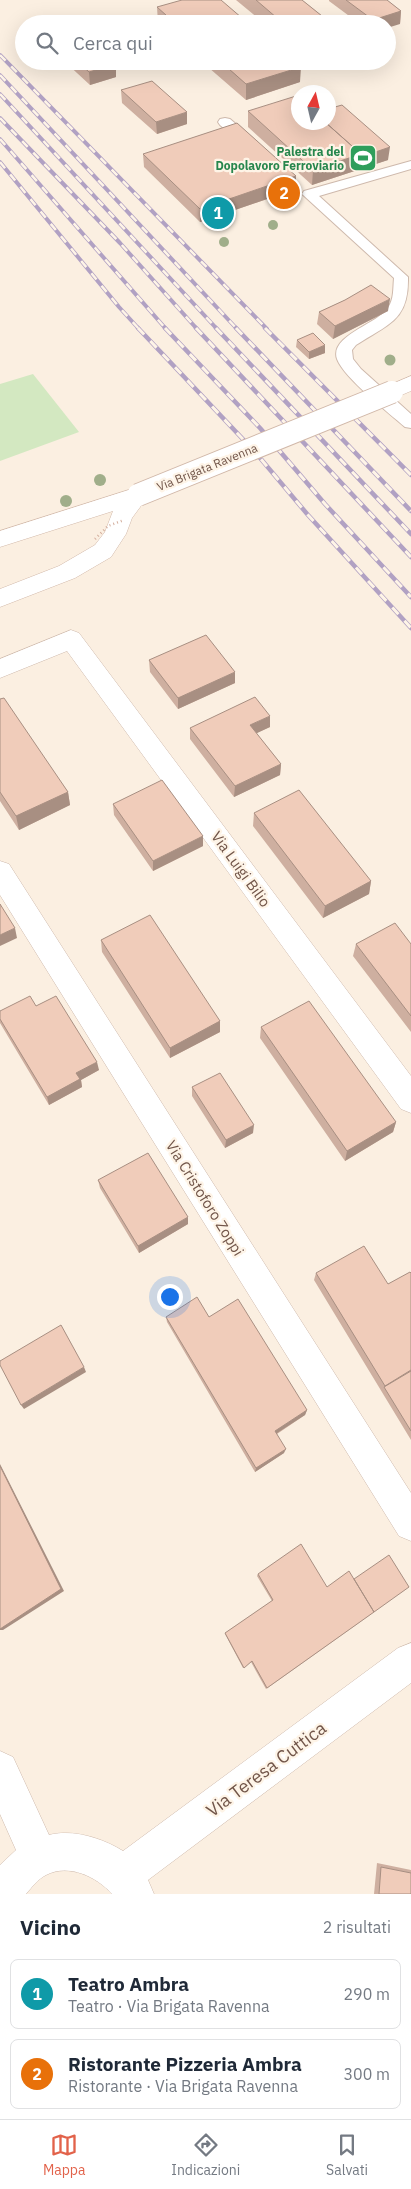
<!DOCTYPE html>
<html lang="it">
<meta charset="utf-8">
<style>
:root{--surface:#fff;--page:#f6f6f7;--text:#1f2937;--muted:#747a83;--line:#e0e1e3;--accent:#e2624a}
body{margin:0;font-family:"IBM Plex Sans",sans-serif;background:var(--page);color:var(--text)}
.compass{position:absolute;left:291px;top:85px;width:45px;height:45px;border-radius:50%;background:var(--surface);box-shadow:0 5px 20px #0002;rotate:8deg}
.you{position:absolute;left:169px;top:1296px;width:18px;height:18px;margin:-12px;border:4px solid #fff;border-radius:50%;background:#1a73e8;box-shadow:0 0 0 8px #1a73e833}
.badge{display:grid;place-items:center;width:32px;height:32px;border-radius:50%;background:var(--accent);color:#fff;font-size:16px;font-weight:700}
.pin{position:absolute;translate:-50% -50%;border:2px solid #fff;box-shadow:0 1px 5px #0006}
.list{margin:0;padding:0;list-style:none}
h2{display:flex;justify-content:space-between;align-items:center;height:65px;margin:0;padding:0 20px;font-size:21px}
h2 small{font-size:16px;font-weight:400;color:var(--muted)}
.list li{display:grid;grid-template-columns:32px 1fr auto;gap:15px;align-items:center;box-sizing:border-box;height:70px;margin:0 10px 10px;padding:0 10px;border:1px solid var(--line);border-radius:8px}
.list b{display:block;font-size:19px;white-space:nowrap}
.list p{margin:0;font-size:16px;white-space:nowrap;color:var(--muted)}
.list em{font-size:16px;font-style:normal;color:var(--muted)}
.icon{flex:none;width:28px;height:28px;fill:none;stroke:currentColor;stroke-width:2;stroke-linecap:round;stroke-linejoin:round}
.map{position:relative;flex:none;width:411px;height:1894px;overflow:hidden}
.search{position:absolute;background:var(--surface);box-shadow:0 5px 20px #0002;left:15px;right:15px;top:15px;height:55px;display:flex;align-items:center;gap:12px;box-sizing:border-box;padding:0 18px;border-radius:28px;color:var(--muted);font-size:19px}
.sheet{height:225px;background:var(--surface)}
nav{display:flex;justify-content:space-around;align-items:center;box-sizing:border-box;height:70px;border-top:1px solid var(--line);background:var(--surface);font-size:14px;color:var(--muted)}
nav a{display:grid;justify-items:center;gap:2px}
nav .on{color:var(--accent)}
.map>svg:first-child{display:block}
.green{fill:#d3e8c1}
.lines{fill:none;stroke-linecap:round;stroke-linejoin:round}
.lane-casing{stroke:#ceb9ac;stroke-width:2}
.street-casing{stroke:#ceb9ac;stroke-width:1}
.secondary-casing{stroke:#d1b8a9;stroke-width:1}
.lane{fill:#fff;fill-rule:evenodd}
.street{fill:#fff;fill-rule:evenodd}
.secondary{fill:#fff;fill-rule:evenodd}
.rail-far1-casing{stroke:#b1a1c3;stroke-width:4}
.rail-casing{stroke:#b1a1c3;stroke-width:4.5}
.rail-far1{stroke:#fef4e7;stroke-width:2.5;stroke-dasharray:8;stroke-linecap:butt}
.rail{stroke:#fef4e7;stroke-width:3;stroke-dasharray:9;stroke-linecap:butt}
.secondary-bridge-casing{stroke:#d1b8a9;stroke-width:24;stroke-linecap:butt}
.path-bridge{stroke:#d4af9e;stroke-width:2.5;stroke-dasharray:1 3;stroke-linecap:butt}
.secondary-bridge{stroke:#fff;stroke-width:22}
.tree{fill:#a0ae8a}
.wall{fill:#ceafa0}
.shaded-wall{fill:#a88f82}
.building{fill:#f0ccba;stroke:#a88f82}
.labels{text-anchor:middle;dominant-baseline:central;stroke-width:4.5;stroke-linejoin:round;paint-order:stroke}
.far-leisure-label{font-size:12px;font-weight:bold;fill:#27864d;stroke:#fef4e7;text-anchor:end}
.far-street-label{font-size:12px;fill:#715549;stroke:#fef4e7}
.street-label{font-size:15px;fill:#715549;stroke:#fef4e7}
.near-street-label{font-size:18px;fill:#715549;stroke:#fef4e7}
</style>
<div class="map">
<svg width="411" height="1894" viewBox="0 0 411 1894">
<rect width="100%" height="100%" fill="#fbefe1"/>
<!-- green -->
<path class="green" d="M33 374 79 432 0 461V384Z"/>
<g class="lines">
<!-- lane casing -->
<g class="lane-casing">
<path id="lane" d="M225 118 230 119 257 142 259 145 257 148H247L220 125 218 122 220 119Z
M411 161V169L319 196 408 277C409 321 388 324 356 345L352 350 353 359 361 369 411 414V428L405 427C389 413 344 378 337 359 329 336 377 324 388 308 394 299 393 289 394 278L302 194 304 191Z"/>
</g>
<!-- street casing -->
<g class="street-casing">
<path id="street" d="M71 630 79 633 411 1076V1113L401 1109 67 651 0 678V659Z
M0 861 9 864 411 1493V1541L399 1536 0 895Z
M411 1643V1683L148 1880 154 1894H112C97 1877 69 1863 46 1875 38 1879 32 1887 26 1894H0V1865L16 1850 0 1814V1751L13 1757 49 1835C73 1829 102 1838 123 1851L398 1648Z"/>
</g>
<!-- secondary casing -->
<g class="secondary-casing">
<path id="secondary" d="M411 376V391L392 399 385 397 382 392 385 387Z
M138 487 146 490 149 495 132 518 126 534 111 557 75 578 0 607V589L59 566 95 545 105 532 113 511 0 547V531Z"/>
</g>
<!-- lane -->
<use href="#lane" class="lane"/>
<!-- street -->
<use href="#street" class="street"/>
<!-- secondary -->
<use href="#secondary" class="secondary"/>
<!-- rail-far1 casing -->
<g class="rail-far1-casing">
<path id="rail-far1" d="M0 55 267 329
M0 75 237 329
M0 94 217 329
M0 118 120 243 197 329
M0 139 166 329
M0 162 119 307 139 329"/>
</g>
<!-- rail casing -->
<g class="rail-casing">
<path id="rail" d="M138 328 255 452 308 515 411 628
M165 328 260 428 325 504 411 597
M196 328 411 557
M216 328 411 534
M236 328 411 511
M265 328 411 475"/>
</g>
<!-- rail-far1 -->
<use href="#rail-far1" class="rail-far1"/>
<!-- rail -->
<use href="#rail" class="rail"/>
<!-- secondary-bridge casing -->
<g class="secondary-bridge-casing">
<path id="secondary-bridge" d="M138 495 392 392"/>
</g>
<!-- path-bridge -->
<path class="path-bridge" d="M95 539 108 526 124 520"/>
<!-- secondary-bridge -->
<use href="#secondary-bridge" class="secondary-bridge"/>
</g>
<!-- trees -->
<g class="tree">
<circle cx="273" cy="225" r="5"/>
<circle cx="224" cy="242" r="5"/>
<circle cx="390" cy="360" r="5.5"/>
<circle cx="100" cy="480" r="6"/>
<circle cx="66" cy="501" r="6"/>
</g>
<!-- wall -->
<path class="wall" d="M236 0H302L332 24H265Z
M329 0H387L401 11 400 24H360L329 1Z
M157 7 249 24H159L158 23Z
M64 61H113L116 64V77L90 85Z
M201 61H295L300 82 246 100Z
M121 90 187 124 157 134 122 103Z
M248 111 298 122 388 160 312 185 248 127Z
M143 154 296 176V189L200 222 144 167Z
M345 300 388 311 333 339 317 324 319 312Z
M297 340 325 353 309 359 296 347Z
M149 660 235 683 178 709 150 672Z
M0 699 68 792 70 805 19 830 0 801Z
M270 727 256 733 281 764 280 775 234 797 190 739V728Z
M113 804 203 836V846L153 871 114 815Z
M254 813 371 881 369 894 323 918 253 826Z
M101 940 220 1021V1032L170 1058 102 952Z
M356 944H411V1032L353 956Z
M36 1006 99 1070 81 1080 82 1087 49 1105 0 1023V1011Z
M261 1027 396 1122 393 1132 345 1161 260 1038Z
M192 1087 253 1133 225 1148 192 1096Z
M98 1180 188 1224 139 1253 100 1188Z
M316 1273 388 1284 411 1273V1440L314 1280Z
M166 1317H209L307 1410 305 1415 277 1434 284 1453 255 1472 167 1322Z
M258 1574 327 1587 374 1612 266 1689 251 1662 243 1668 225 1634V1633L272 1601 257 1576Z
M377 1863 411 1870V1894H374Z"/>
<!-- shaded-wall -->
<path class="shaded-wall" d="M401 11 400 24 387 28V24H373V20Z
M116 64V77L90 85 89 72Z
M301 67 300 82 246 100V84Z
M187 112V124L157 134 156 122Z
M390 147 388 160 312 185 313 170 361 154Z
M296 176V189L200 222V209Z
M390 299 388 311 333 339 335 326Z
M325 345V353L309 359V352Z
M235 672V683L178 709V698Z
M270 716V727L249 737 250 725Z
M281 764 280 775 234 797 235 786Z
M68 792 70 805 19 830 16 816Z
M203 836V846L153 871V861Z
M371 881 369 894 323 918 325 906Z
M15 928 17 938 0 946V935Z
M220 1021V1032L170 1058V1048Z
M97 1062 99 1070 81 1080 82 1087 49 1105 47 1097 76 1073Z
M396 1122 393 1132 345 1161 347 1151Z
M254 1125 253 1133 225 1148 226 1140Z
M188 1217V1224L139 1253 138 1246Z
M84 1367 86 1372 24 1409 21 1405Z
M307 1410 305 1415 274 1435 275 1431Z
M286 1449 284 1453 255 1472 256 1468Z
M0 1464 64 1591 3 1630H0Z"/>
<!-- building -->
<path class="building" d="M182 0H221L249 24H176L157 7Z
M256 0H302L332 24H284Z
M346 0H387L401 11 373 20Z
M77 61H113L116 64 89 72Z
M220 61H295L301 67 246 84Z
M152 81 187 112 156 122 121 90Z
M296 96 298 99V122H325L361 154 313 170 248 111Z
M342 105 390 147 361 157V154L325 122H328V109Z
M237 123 296 176 200 209 143 154Z
M371 285 390 299 335 326 319 312 345 300Z
M313 333 325 345 309 352 297 340Z
M206 635 235 672 178 698 149 660Z
M255 697 270 716 250 725 281 764 235 786 190 728Z
M4 698 68 792 16 816 0 792V699Z
M162 780 203 836 153 861 113 804Z
M299 790 371 881 325 906 254 813Z
M0 904 15 928 0 935Z
M150 915 220 1021 170 1048 101 940Z
M395 923 411 944V1016L356 944Z
M30 996 36 1006 56 996 97 1062 76 1073 80 1079 47 1097 0 1019V1011Z
M309 1001 396 1122 347 1151 261 1027Z
M220 1073 254 1125 226 1140 192 1087Z
M148 1153 188 1217 138 1246 98 1180Z
M364 1246 388 1284 410 1272 411 1273V1370L385 1386 316 1273Z
M197 1297 209 1317 238 1299 307 1410 275 1431 286 1449 256 1468 166 1317Z
M61 1325 84 1367 21 1405 0 1365V1361Z
M411 1371V1431L384 1387Z
M0 1466 61 1589 0 1629Z
M301 1544 327 1587 349 1571 374 1612 267 1688 252 1661 244 1668 225 1633 273 1600 258 1574Z
M389 1555 409 1587 374 1612 354 1579Z
M381 1867 411 1873V1894H379Z"/>
<!-- icons -->
<defs>
<g id="stadium-square" transform="scale(1.4375)"><rect x="-9" y="-9" width="18" height="18" rx="4" fill="#2e9e5b" stroke="#fef4e7"/><path d="M0-5a6.5 5 0 1 0 0 10a6.5 5 0 1 0 0-10ZM-3.5-1.8h7v3.6h-7Z" fill="#fff"/></g>
</defs>
<g fill-rule="evenodd">
<use href="#stadium-square" x="363" y="158"/>
</g>
<g class="labels">
<!-- far-leisure labels -->
<g class="far-leisure-label">
<text x="344" y="151">Palestra del<tspan x="344" dy="14">Dopolavoro Ferroviario</tspan></text>
</g>
<!-- far-street labels -->
<g class="far-street-label">
<text transform="translate(207 467) rotate(-22)">Via Brigata Ravenna</text>
</g>
<!-- street labels -->
<g class="street-label">
<text transform="translate(241 869) rotate(54)">Via Luigi Bilio</text>
<text transform="translate(205 1198) rotate(58)">Via Cristoforo Zoppi</text>
</g>
<!-- near-street labels -->
<g class="near-street-label">
<text transform="translate(266 1769) rotate(-37)">Via Teresa Cuttica</text>
</g>
</g>
</svg>
<svg class="compass" viewBox="-18 -18 36 36"><path d="M0-13l5 13h-10z" fill="#e53935"/><path d="M0 13l5-13h-10z" fill="#747a83"/></svg>
<div class="you"></div>
<div class="pin badge" style="left:218px;top:213px;background:#0f9aa8">1</div>
<div class="pin badge" style="left:284px;top:193px;background:#e8710a">2</div>
<div class="search"><svg class="icon" aria-label="search" viewBox="0 0 24 24"><circle cx="10" cy="10" r="6"/><path d="M15 15l6 6"/></svg>Cerca qui</div>
</div>
<section class="sheet">
<h2>Vicino<small>2 risultati</small></h2>
<ul class="list">
<li><span class="badge" style="background:#0f9aa8">1</span><div><b>Teatro Ambra</b><p>Teatro · Via Brigata Ravenna</p></div><em>290 m</em></li>
<li><span class="badge" style="background:#e8710a">2</span><div><b>Ristorante Pizzeria Ambra</b><p>Ristorante · Via Brigata Ravenna</p></div><em>300 m</em></li>
</ul>
</section>
<nav>
<a class="on"><svg class="icon" aria-label="map" viewBox="0 0 24 24"><path d="M3 6l6-2 6 2 6-2v14l-6 2-6-2-6 2zM9 4v14M15 6v14"/></svg>Mappa</a>
<a><svg class="icon" aria-label="directions" viewBox="0 0 24 24"><path d="M12 3l9 9-9 9-9-9zM9 14v-3h6M13 9l2 2-2 2"/></svg>Indicazioni</a>
<a><svg class="icon" aria-label="saved" viewBox="0 0 24 24"><path d="M7 4h10v16l-5-4-5 4z"/></svg>Salvati</a>
</nav>
